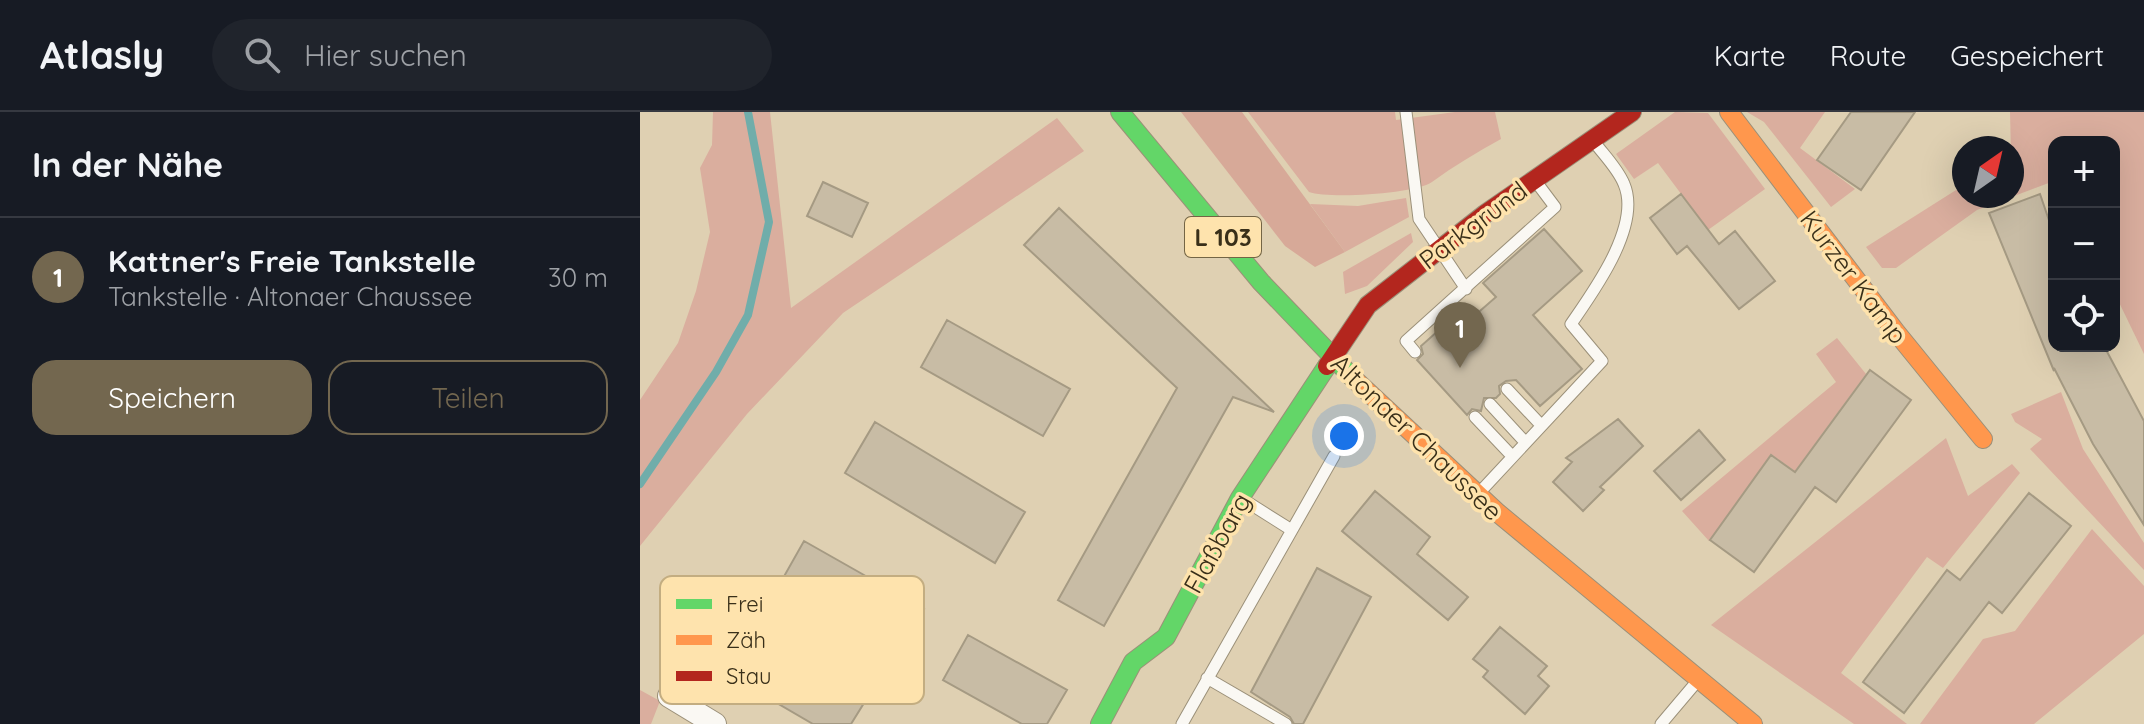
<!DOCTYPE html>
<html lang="de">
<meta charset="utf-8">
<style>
:root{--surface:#171b24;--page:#20242c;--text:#f1f3f6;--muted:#9ea1a6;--line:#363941;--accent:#73674f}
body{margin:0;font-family:Quicksand,sans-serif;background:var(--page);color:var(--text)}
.controls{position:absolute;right:24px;top:24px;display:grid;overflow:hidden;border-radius:16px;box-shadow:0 8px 32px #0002}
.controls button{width:72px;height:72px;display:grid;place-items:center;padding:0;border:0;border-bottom:2px solid var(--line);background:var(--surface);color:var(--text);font:40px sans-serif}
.compass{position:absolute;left:1312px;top:24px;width:72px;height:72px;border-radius:50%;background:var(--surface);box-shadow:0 8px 32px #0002;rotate:34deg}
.you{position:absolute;left:704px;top:324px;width:28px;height:28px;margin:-20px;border:6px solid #fff;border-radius:50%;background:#1a73e8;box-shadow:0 0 0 12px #1a73e833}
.badge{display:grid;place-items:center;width:52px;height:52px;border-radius:50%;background:var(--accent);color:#fff;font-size:26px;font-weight:700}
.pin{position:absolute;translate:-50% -66px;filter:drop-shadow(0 2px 4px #0008)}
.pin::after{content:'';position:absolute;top:42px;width:28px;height:24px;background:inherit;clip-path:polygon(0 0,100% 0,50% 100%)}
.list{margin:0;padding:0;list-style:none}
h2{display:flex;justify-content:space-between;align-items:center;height:104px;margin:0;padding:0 32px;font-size:34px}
h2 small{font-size:26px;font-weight:400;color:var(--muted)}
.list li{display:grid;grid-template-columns:52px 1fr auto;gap:24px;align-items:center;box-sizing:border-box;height:120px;padding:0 32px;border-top:2px solid var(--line)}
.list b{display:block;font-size:30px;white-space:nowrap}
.list p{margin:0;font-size:26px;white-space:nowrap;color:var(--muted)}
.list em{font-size:26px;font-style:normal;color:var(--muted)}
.actions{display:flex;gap:16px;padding:24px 32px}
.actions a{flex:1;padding:18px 0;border:2px solid var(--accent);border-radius:24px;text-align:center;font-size:28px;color:var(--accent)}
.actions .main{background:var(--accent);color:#fff}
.icon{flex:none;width:44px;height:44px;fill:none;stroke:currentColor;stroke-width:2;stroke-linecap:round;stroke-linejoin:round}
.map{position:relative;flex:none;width:1504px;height:612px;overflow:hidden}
header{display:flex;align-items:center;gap:48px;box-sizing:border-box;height:112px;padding:0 40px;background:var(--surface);border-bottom:2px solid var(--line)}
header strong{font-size:38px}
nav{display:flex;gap:44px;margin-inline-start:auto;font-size:28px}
.search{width:560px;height:72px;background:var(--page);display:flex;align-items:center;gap:20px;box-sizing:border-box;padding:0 28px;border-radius:44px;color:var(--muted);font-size:30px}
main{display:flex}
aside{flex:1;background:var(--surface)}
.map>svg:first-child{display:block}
.green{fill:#daae9e}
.forest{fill:#d7a998}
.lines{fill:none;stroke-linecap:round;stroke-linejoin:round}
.stream{stroke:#70adaa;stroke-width:8}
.building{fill:#c8bca5;stroke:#a59a83;stroke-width:2}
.lane-casing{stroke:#9b9079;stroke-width:13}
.street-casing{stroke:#9b9079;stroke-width:24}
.fast-casing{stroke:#9b9079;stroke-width:20}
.slow-casing{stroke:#9b9079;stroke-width:20}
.jam-casing{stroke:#9b9079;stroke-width:20}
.lane{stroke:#faf8f3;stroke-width:11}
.street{stroke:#faf8f3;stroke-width:22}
.fast{stroke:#63d668;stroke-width:18}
.slow{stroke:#ff974d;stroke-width:18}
.jam{stroke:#b3261e;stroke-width:18}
.labels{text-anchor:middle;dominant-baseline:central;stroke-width:7;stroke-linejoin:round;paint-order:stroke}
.shield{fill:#fee3ad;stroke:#746545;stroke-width:2}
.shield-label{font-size:24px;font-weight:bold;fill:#392f19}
.street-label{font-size:26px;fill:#392f19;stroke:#fee3ad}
.key{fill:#fee3ad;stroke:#c3ad81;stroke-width:2}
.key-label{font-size:22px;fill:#392f19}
</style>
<header>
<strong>Atlasly</strong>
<div class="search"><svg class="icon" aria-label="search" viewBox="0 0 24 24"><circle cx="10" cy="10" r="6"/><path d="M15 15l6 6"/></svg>Hier suchen</div>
<nav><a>Karte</a><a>Route</a><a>Gespeichert</a></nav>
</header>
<main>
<aside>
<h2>In der Nähe<small></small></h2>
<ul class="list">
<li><span class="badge">1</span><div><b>Kattner's Freie Tankstelle</b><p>Tankstelle · Altonaer Chaussee</p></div><em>30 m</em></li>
</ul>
<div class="actions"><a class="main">Speichern</a><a>Teilen</a></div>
</aside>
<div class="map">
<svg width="1504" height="612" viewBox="0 0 1504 612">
<rect width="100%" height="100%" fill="#dfd0b2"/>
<!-- green -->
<path class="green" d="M73 0H130L151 196 417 6 444 39 203 201 107 302 0 434V288L38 231 56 179 70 120 60 56 72 33Z
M608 0H755L756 8 815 0H855L861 27C837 40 814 54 792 70 775 82 689 87 669 80Z
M1035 0 1068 1 1125 77 1068 118 1018 51 994 67 976 42Z
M1107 0H1185L1160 36 1215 77 1191 95 1124 10Z
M1370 0H1504V242L1474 180V30H1414V69L1337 98 1256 156H1242L1226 135 1324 73V84H1372Z
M766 86 769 105 705 140 670 92 718 94Z
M771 121 773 130 727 174 705 182 703 160Z
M1197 226 1226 262 1155 359 1131 342 1069 429 1042 399 1196 270 1176 242Z
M1421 280 1443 337 1504 431V458L1390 337 1402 327 1375 310 1371 302Z
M1306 326 1328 384 1372 352 1380 361 1303 456 1287 445 1201 561 1267 612H1214L1071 513Z
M1452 417 1504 474V522L1394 612H1280L1343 527 1375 519Z
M0 578 20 589 11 612H0Z"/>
<!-- forest -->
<path class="forest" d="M541 0H602L705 140 675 155 645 134Z"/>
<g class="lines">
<!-- stream -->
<path class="stream" d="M0 372 76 260 108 203 129 110 108 0"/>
</g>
<!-- building -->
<path class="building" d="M1211 0H1275L1221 78 1177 48Z
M183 70 228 91 212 125 167 104Z
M1041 82 1079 132 1095 119 1135 169 1099 197 1047 134 1037 142 1010 106Z
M1400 82 1414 123V234H1464L1504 309V413L1453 332 1414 256V259L1349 101Z
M419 96 634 300 593 285 464 514 418 488 537 276 384 133Z
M904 117 942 159 893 203 942 257 900 294 876 268 866 269 859 274 860 282 856 286H844L841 299 832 297 827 303 777 248 783 242 781 234 817 202 825 212 856 185 843 171Z
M307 208 430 277 403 324 281 255Z
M1230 258 1271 288 1196 390 1175 375 1114 460 1070 428 1131 343 1155 360Z
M978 307 1003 334 960 375 964 378 943 399 913 370 932 350 926 346Z
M235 310 385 400 355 451 205 361Z
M1059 318 1085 348 1041 388 1014 359Z
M735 379 790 425 777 442 828 485 808 508 702 419Z
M1389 381 1431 414 1362 501 1349 490 1264 601 1223 570 1307 458 1320 468Z
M164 429 284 497 258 542 138 475Z
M677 456 731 485 663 612H654L650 605 611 580Z
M860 515 907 554 898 564 909 574 885 602 843 565 848 559 833 547Z
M95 516 224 591 211 612H173L73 554Z
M328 523 427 578 407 612H382L303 568Z"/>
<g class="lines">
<!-- lane casing -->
<g class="lane-casing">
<path id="lane" d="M766 0 779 107 826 177
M775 240 766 229 915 95 897 71
M867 277 900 312
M850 292 885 330
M835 305 872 344
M839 381 962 249 931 212C953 180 1002 114 984 72 978 57 964 43 955 31
M604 388 650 417
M567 566 646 612
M542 612 694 344
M1021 612 1054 573"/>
</g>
<!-- street casing -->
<g class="street-casing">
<path id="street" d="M29 584 75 612"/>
</g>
<!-- fast casing -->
<g class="fast-casing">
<path id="fast" d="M480 0 621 170 713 266
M460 612 493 550 526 525 600 386 687 254"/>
</g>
<!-- slow casing -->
<g class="slow-casing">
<path id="slow" d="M1089 0 1256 220 1343 327
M713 266 858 401 1113 612"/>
</g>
<!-- jam casing -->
<g class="jam-casing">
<path id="jam" d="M687 254 728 193 845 102 992 0"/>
</g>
<!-- lane -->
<use href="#lane" class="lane"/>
<!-- street -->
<use href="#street" class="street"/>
<!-- fast -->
<use href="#fast" class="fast"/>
<!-- slow -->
<use href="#slow" class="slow"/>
<!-- jam -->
<use href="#jam" class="jam"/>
</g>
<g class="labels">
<!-- shield labels -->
<rect class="shield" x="545" y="105" width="76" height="40" rx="6"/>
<g class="shield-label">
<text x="583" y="125">L 103</text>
</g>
<!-- street labels -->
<g class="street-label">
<text transform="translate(833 113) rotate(-37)">Parkgrund</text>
<text transform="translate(1214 165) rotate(53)">Kurzer Kamp</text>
<text transform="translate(777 325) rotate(44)">Altonaer Chaussee</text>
<text transform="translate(577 431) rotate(-61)">Flaßbarg</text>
</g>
</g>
<!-- legend -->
<rect x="20" y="464" width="264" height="128" rx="12" class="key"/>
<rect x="36" y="487" width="36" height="10" fill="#63d668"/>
<rect x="36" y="523" width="36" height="10" fill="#ff974d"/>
<rect x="36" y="559" width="36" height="10" fill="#b3261e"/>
<g class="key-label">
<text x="86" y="500">Frei</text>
<text x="86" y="536">Zäh</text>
<text x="86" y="572">Stau</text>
</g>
</svg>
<div class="controls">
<button>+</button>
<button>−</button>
<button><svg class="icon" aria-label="locate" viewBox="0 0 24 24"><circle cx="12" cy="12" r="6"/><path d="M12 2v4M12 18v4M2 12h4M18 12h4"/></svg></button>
</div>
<svg class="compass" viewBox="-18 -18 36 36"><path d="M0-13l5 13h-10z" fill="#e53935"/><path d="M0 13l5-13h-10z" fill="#9ea1a6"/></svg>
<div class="you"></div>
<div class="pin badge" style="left:820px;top:256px">1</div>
</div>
</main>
